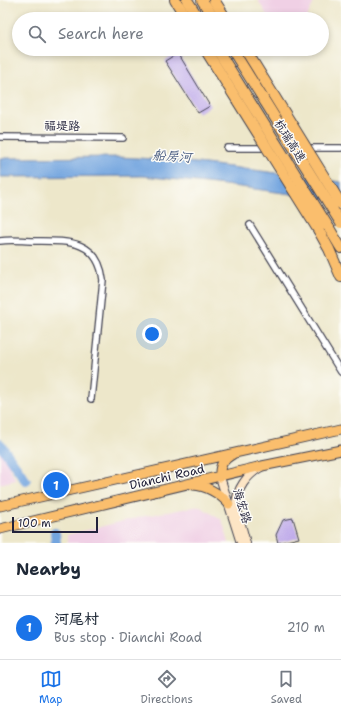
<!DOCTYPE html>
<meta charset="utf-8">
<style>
:root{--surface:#fff;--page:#f2f2f3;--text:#1f2937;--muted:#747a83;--line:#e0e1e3;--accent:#1a73e8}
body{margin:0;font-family:"Shantell Sans","LXGW WenKai TC",sans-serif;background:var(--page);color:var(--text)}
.scale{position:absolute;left:12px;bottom:10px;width:86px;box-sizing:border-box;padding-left:4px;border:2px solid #22223b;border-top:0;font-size:11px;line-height:14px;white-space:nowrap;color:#22223b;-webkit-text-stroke:3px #fdfcf7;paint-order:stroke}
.you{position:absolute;left:152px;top:334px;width:14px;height:14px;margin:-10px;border:3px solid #fff;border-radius:50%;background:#1a73e8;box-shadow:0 0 0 6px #1a73e833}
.badge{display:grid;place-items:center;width:26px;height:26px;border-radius:50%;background:var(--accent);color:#fff;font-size:13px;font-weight:700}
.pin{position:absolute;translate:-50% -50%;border:2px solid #fff;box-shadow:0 1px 4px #0006}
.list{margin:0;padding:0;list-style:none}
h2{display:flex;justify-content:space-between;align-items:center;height:52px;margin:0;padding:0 16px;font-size:17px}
h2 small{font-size:13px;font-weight:400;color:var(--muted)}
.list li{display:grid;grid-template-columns:26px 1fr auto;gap:12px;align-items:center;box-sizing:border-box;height:64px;padding:0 16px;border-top:1px solid var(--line)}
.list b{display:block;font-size:15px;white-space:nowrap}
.list p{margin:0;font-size:13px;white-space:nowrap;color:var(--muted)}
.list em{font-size:13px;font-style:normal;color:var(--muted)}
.icon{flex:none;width:22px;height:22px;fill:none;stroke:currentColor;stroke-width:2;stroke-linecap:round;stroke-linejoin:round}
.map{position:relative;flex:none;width:341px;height:543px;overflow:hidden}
.search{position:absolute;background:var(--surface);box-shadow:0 2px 6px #0003;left:12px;right:12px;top:12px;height:44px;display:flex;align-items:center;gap:10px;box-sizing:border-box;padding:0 14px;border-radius:22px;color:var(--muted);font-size:15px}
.sheet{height:116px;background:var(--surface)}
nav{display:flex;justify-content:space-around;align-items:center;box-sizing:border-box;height:56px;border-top:1px solid var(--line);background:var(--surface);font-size:11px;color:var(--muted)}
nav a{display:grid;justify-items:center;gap:2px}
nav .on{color:var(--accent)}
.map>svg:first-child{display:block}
.built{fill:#f0d0e5}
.water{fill:#73a5df;stroke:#4a648d}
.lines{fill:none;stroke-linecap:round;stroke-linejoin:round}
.river{stroke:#73a5df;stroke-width:10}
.building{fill:#c1adea}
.street-casing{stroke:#404050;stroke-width:8}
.secondary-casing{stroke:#404050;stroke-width:10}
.primary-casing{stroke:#404050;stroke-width:11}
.highway-casing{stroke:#404050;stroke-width:12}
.street{stroke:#fff;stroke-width:5.5}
.secondary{stroke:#fde5c5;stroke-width:8}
.primary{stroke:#fabe6d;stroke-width:9}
.highway{stroke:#fabe6d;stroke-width:10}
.highway-bridge-casing{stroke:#404050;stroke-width:12;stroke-linecap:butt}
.highway-bridge{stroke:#fabe6d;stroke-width:10}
.labels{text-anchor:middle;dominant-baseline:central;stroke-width:3;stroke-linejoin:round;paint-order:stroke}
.street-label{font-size:12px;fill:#22223b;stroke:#fdfcf7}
.water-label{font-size:13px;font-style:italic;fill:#42567d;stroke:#fdfcf7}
</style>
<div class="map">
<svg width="341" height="543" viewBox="0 0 341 543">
<rect width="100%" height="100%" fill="#fdfcf7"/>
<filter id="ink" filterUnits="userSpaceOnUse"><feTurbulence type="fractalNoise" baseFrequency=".025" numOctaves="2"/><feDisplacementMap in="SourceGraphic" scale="8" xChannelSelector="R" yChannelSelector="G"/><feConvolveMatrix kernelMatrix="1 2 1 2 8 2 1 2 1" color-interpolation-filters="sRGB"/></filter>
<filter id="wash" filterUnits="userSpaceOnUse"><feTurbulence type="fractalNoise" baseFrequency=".012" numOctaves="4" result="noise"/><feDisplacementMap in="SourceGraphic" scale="16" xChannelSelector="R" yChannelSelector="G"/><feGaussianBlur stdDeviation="0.9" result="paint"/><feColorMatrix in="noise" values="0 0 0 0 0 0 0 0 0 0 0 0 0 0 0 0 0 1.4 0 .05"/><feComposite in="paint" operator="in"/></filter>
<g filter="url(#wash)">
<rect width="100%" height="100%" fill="#ede7ca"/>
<!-- built -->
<path class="built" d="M258 0H315L306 19H269Z
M2 450 13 464 9 467 16 480 0 484V451Z
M199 506 222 520 229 543H68L67 535 140 517Z"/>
<!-- water -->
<path class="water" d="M119 157C193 160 267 172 341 182V201L233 186 143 176 0 177V158Z"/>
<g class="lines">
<!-- river -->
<path class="river" d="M0 444 26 481
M55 533 56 543"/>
</g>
<g id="blocks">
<!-- building -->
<path class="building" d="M178 53 210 106 198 113 165 61Z
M293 518 299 538 278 543 276 535 283 520Z"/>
</g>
</g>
<g filter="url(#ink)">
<use href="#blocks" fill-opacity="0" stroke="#404050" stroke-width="1"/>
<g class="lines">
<!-- street casing -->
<g class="street-casing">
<path id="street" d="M0 137 123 138
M227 148H267
M305 148H341
M250 225 341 372
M0 241C11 239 23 241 34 241 67 241 98 239 103 280L91 399"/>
</g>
<!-- secondary casing -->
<g class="secondary-casing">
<path id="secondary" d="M220 477 241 543
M246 543 236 506C236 489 247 475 261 467"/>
</g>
<!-- primary casing -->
<g class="primary-casing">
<path id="primary" d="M220 477C219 465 223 460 233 454
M193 485C207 486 219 493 229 504
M0 506 341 429
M0 529 262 466 341 450"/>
</g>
<!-- highway casing -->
<g class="highway-casing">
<path id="highway" d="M175 0 187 19
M187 0 199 19
M202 0 214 19
M214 0 226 19
M329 228 341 248
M319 231 329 249 341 277"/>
</g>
<!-- street -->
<use href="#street" class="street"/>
<!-- secondary -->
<use href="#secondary" class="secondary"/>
<!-- primary -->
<use href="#primary" class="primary"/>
<!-- highway -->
<use href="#highway" class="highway"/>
<!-- highway-bridge casing -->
<g class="highway-bridge-casing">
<path id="highway-bridge" d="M205 49 319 231
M217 49 329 228
M232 49 341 223
M245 49 341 204"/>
</g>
<!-- highway-bridge -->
<use href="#highway-bridge" class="highway-bridge"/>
</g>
</g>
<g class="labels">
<!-- street labels -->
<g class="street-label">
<text transform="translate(62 126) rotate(1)">福堤路</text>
<text transform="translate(290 141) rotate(58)">杭瑞高速</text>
<text transform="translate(167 477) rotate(-13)">Dianchi Road</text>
<text transform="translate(242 506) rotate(73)">海宏路</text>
</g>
<!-- water labels -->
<g class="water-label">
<text transform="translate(172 156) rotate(4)">船房河</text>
</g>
</g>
</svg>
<div class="scale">100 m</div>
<div class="you"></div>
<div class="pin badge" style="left:56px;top:485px">1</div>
<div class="search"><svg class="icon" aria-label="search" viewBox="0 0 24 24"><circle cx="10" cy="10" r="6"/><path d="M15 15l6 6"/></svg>Search here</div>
</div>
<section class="sheet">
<h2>Nearby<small></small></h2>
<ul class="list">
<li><span class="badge">1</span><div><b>河尾村</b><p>Bus stop · Dianchi Road</p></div><em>210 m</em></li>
</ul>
</section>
<nav>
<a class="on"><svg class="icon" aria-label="map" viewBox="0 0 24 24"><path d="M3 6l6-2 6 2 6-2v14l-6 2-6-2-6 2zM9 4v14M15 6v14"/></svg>Map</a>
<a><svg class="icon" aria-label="directions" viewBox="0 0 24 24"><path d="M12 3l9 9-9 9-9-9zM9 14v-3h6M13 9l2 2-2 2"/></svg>Directions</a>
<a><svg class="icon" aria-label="saved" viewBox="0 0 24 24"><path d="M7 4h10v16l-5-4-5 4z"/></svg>Saved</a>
</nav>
